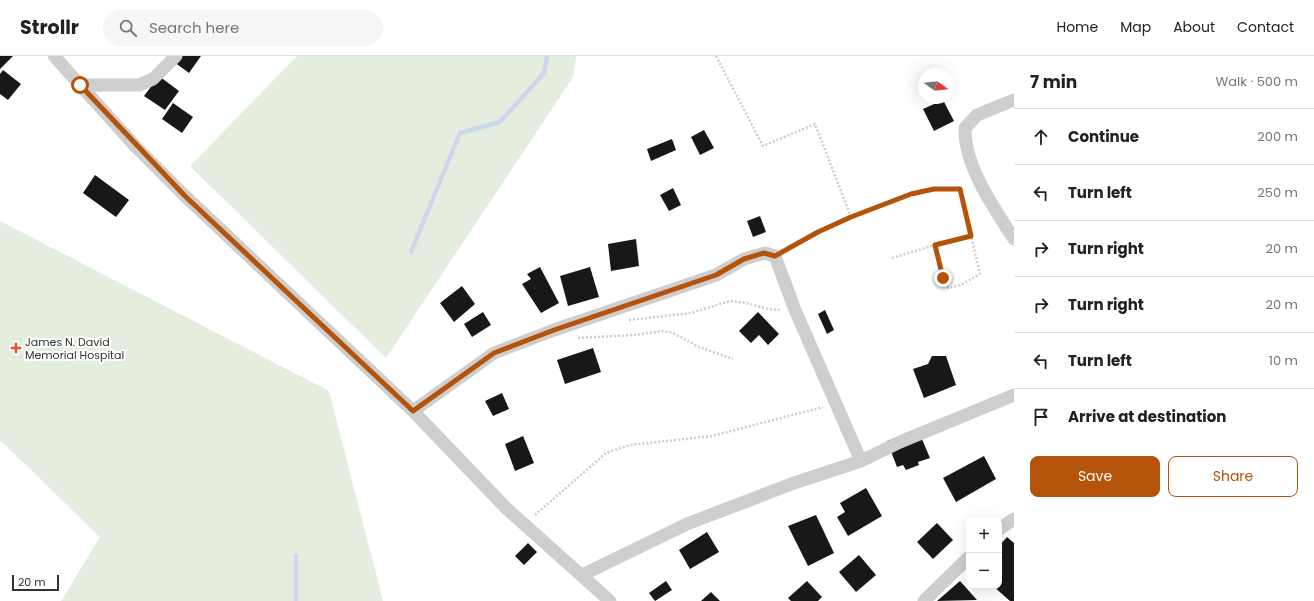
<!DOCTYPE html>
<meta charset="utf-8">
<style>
:root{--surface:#fff;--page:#f6f6f6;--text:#202124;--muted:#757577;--line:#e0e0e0;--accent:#b45309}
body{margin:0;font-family:Poppins,sans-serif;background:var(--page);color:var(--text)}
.controls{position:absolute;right:12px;bottom:12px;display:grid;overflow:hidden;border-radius:8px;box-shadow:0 4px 16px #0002}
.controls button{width:36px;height:36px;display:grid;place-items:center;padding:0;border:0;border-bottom:1px solid var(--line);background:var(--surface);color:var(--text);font:20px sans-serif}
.compass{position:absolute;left:918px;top:12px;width:36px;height:36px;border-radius:50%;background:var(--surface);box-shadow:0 4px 16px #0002;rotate:104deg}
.scale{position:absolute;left:12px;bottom:10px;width:47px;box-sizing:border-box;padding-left:4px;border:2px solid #313131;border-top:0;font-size:11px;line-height:14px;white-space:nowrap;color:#313131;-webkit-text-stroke:3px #fff;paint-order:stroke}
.stop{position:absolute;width:12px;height:12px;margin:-9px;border:3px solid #b45309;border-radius:50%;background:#fff}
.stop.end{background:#b45309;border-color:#fff;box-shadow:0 1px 4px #0008}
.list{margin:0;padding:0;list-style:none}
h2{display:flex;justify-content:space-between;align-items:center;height:52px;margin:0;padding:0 16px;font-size:17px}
h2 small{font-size:13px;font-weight:400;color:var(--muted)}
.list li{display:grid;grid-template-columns:26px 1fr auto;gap:12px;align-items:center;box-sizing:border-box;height:56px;padding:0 16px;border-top:1px solid var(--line)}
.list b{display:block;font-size:15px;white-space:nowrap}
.list em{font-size:13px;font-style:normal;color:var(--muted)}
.actions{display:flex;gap:8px;padding:12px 16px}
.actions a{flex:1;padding:9px 0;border:1px solid var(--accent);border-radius:8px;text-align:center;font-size:14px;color:var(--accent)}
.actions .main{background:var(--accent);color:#fff}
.icon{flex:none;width:22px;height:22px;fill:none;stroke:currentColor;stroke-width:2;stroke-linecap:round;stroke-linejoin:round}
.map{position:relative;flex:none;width:1014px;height:545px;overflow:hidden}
header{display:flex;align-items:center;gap:24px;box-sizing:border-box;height:56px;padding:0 20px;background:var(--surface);border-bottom:1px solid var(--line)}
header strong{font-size:19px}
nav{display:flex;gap:22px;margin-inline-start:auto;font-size:14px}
.search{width:280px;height:36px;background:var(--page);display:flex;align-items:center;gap:10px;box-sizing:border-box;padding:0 14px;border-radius:22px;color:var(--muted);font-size:15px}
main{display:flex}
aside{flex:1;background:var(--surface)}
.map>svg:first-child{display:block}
.green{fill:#e3eedf}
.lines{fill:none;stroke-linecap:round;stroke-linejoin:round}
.stream{stroke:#cbd7ed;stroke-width:4.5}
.building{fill:#181818}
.path{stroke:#cecece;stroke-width:2.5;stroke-dasharray:2 2;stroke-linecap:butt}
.minor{stroke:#cecece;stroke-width:13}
.route{stroke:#b45309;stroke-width:5}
.poi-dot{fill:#e85232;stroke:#fff;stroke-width:1.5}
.labels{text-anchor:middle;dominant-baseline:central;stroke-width:4;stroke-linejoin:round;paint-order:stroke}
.poi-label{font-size:11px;fill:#313131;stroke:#fff;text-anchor:start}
</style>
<header>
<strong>Strollr</strong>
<div class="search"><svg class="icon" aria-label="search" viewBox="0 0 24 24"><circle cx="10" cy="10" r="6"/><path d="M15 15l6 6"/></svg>Search here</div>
<nav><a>Home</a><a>Map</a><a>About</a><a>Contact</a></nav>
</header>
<main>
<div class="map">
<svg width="1014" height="545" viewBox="0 0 1014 545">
<rect width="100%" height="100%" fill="#fff"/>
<!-- green -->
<path class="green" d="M297 0H576L573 21 386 302 190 110Z
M0 165 329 335 383 545H61L100 481 0 384Z"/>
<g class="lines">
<!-- stream -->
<path class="stream" d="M411 196 460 77 500 66 544 17 547 0
M296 500V545"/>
</g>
<!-- building -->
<path class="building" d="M0 0H13L0 13Z
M178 0H201L189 17 174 6Z
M3 14 21 28 8 44 0 38V18Z
M159 20 179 35 165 54 144 40Z
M943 44 954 65 934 75 923 53Z
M173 47 193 61 182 77 162 63Z
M704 74 714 92 700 99 691 81Z
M672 83 676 94 651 105 647 93Z
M95 119 129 144 116 161 83 137Z
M673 132 681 149 669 155 660 139Z
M760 160 766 176 753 181 747 165Z
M636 183 639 210 611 215 608 188Z
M540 211 559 247 541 257 522 228 531 223 527 218Z
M590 211 599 241 568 250 560 220Z
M462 230 475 248 454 266 440 247Z
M825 254 834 274 827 278 818 258Z
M483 256 491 269 472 281 464 268Z
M758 256 779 278 768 289 759 279 751 287 739 275Z
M593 292 601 316 565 328 557 304Z
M932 300H946L956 329 924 342 913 313 928 308Z
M502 337 509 353 493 360 485 345Z
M919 376 930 402 918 406 919 409 906 414 903 409 897 411 887 385 908 377Z
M523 380 534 407 515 415 505 388Z
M984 400 996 423 956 446 943 422Z
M866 432 882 460 848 480 837 461 845 456 840 447Z
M816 459 834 497 808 510 788 470Z
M937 467 953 484 933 503 917 486Z
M707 476 719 496 690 513 679 494Z
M1007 481 1014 487V545H1010L993 530H999V490Z
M528 487 537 496 524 509 515 500Z
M859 499 876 519 856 536 839 516Z
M666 525 672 534 655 545 649 537Z
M807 525 822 541 818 545H791L788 542Z
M960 525 977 544 937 545Z
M711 536 720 545H701Z"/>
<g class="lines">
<!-- path -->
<path class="path" d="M716 0 763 90 815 68 851 161 818 176 786 193
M851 161 911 138 934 133H960L980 218 961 229 948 232 940 213 935 189
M892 202 935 189 971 180
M629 264 691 257 730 245 747 247 768 253 780 254
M578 282 634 279 663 275 673 277 699 291 733 303
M535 459 606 397 630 389 712 380 823 351"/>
<!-- minor -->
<path class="minor" d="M54 0 135 90 185 140 413 355 507 453 610 545
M80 29H139L153 23 176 0
M1014 44 977 59 965 72C964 110 994 152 1014 183
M413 355 494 297 554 274 716 219 744 203 765 197 775 200 795 254 861 405
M999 473 1014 463
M582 519 687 468 794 427 861 405 900 386 1014 339
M924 545 969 501"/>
</g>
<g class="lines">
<!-- route -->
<path class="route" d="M80 29 185 140 413 355 494 297 554 274 716 219 744 203 764 197 775 200 818 176 851 161 911 138 934 133H960L971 180 935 189 943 222"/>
</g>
<!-- markers -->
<path class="poi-dot" d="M14 286h4v4h4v4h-4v4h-4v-4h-4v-4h4z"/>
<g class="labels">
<!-- poi labels -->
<g class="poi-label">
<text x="25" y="286">James N. David<tspan x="25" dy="13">Memorial Hospital</tspan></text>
</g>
</g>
</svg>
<div class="controls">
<button>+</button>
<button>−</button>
</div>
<svg class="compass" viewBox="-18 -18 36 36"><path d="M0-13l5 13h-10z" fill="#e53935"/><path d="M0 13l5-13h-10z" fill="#757577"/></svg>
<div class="scale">20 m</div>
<div class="stop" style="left:80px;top:29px"></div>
<div class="stop end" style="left:943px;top:222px"></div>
</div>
<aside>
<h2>7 min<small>Walk · 500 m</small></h2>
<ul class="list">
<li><svg class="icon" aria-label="ahead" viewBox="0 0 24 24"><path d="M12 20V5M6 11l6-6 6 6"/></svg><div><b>Continue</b></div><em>200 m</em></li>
<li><svg class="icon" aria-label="left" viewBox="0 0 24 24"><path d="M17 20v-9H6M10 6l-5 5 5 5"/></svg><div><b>Turn left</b></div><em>250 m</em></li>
<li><svg class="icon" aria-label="right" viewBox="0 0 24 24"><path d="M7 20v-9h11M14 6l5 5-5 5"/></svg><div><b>Turn right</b></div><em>20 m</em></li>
<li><svg class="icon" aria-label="right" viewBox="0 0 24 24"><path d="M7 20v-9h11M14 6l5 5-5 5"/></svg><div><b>Turn right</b></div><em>20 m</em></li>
<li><svg class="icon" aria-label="left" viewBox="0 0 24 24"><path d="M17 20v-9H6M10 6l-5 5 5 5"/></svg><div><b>Turn left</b></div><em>10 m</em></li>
<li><svg class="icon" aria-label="arrive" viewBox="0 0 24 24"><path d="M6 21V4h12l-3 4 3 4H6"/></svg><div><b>Arrive at destination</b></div></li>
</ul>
<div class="actions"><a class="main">Save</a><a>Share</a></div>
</aside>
</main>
